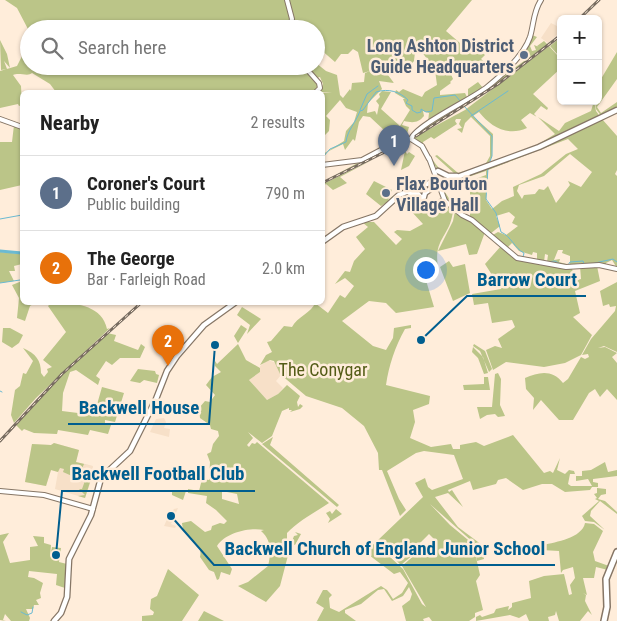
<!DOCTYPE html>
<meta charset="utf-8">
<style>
:root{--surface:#fff;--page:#f2f2f2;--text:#222;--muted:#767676;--line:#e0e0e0;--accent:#005e8f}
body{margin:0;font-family:"Roboto Condensed",sans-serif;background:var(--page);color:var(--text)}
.controls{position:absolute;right:15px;top:15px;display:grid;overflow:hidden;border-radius:8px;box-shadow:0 1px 4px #0004}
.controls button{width:45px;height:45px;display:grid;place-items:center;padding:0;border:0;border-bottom:1px solid var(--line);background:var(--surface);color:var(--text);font:25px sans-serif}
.you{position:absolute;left:425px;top:269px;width:18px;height:18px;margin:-12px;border:4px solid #fff;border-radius:50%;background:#1a73e8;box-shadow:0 0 0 8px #1a73e833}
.badge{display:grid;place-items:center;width:32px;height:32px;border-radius:50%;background:var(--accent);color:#fff;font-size:16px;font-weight:700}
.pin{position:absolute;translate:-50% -41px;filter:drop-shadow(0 1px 2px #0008)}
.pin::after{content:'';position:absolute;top:26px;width:18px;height:15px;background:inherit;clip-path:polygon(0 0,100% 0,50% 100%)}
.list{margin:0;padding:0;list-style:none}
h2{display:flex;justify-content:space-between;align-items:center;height:65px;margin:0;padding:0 20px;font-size:21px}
h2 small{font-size:16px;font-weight:400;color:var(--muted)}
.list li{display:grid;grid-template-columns:32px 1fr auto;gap:15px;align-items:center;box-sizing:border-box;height:75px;padding:0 20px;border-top:1px solid var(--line)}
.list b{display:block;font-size:19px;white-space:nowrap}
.list p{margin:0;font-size:16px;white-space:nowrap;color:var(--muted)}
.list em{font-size:16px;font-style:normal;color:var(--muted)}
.icon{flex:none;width:28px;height:28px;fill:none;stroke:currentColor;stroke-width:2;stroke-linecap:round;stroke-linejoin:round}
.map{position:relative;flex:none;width:617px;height:621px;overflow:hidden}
.search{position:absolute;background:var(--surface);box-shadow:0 1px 4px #0004;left:20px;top:20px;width:305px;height:55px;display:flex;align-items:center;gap:12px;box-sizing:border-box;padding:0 18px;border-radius:28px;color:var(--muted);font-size:19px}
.panel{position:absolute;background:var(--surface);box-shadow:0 1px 4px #0004;left:20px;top:90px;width:305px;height:215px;border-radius:8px}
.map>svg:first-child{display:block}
.built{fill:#f7e0c8}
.green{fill:#bbc588;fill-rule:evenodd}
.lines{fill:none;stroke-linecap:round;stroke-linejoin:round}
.stream{stroke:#6bbad2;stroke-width:1}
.river{stroke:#6bbad2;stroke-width:3}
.secondary-casing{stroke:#867666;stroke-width:6}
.primary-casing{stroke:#867666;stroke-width:7}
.highway-casing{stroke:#867666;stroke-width:8}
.secondary{stroke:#fff;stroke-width:4}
.primary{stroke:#fff;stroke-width:4.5}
.highway{stroke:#fff;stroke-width:5}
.rail-casing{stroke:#776c60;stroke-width:3}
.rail{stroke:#ffedda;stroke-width:1;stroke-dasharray:4;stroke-linecap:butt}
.primary-bridge-casing{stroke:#867666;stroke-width:7;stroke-linecap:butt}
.primary-bridge{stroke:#fff;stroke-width:4.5}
.service-dot{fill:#5c6f8a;stroke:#ffedda;stroke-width:2}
.labels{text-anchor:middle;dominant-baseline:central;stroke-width:5;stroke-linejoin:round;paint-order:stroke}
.service-label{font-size:18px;font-weight:bold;fill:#4e5e75;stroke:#ffedda;text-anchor:end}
.park-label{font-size:18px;fill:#545c17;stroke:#ffedda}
.leader{fill:none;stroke:#005e8f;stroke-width:2}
.callout-dot{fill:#005e8f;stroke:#ffedda;stroke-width:2}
.callout-label{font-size:19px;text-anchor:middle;font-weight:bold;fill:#005e8f;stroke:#ffedda;stroke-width:5;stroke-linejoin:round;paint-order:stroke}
</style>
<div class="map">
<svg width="617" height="621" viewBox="0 0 617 621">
<rect width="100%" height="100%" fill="#ffedda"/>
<!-- built -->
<path class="built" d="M551 23 561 28V31L548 43 541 38Z
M268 360 276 363 281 375 276 381 283 388 278 394 267 400 249 380 260 372V366Z
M164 418 166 422 164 428 170 429 169 437 150 432 156 419Z
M54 443 79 450 76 462 93 466 92 478 85 498 55 489 58 472 51 470 46 486 25 482 32 444 51 445Z
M178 508 171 524 176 526 175 528 164 526 169 515 174 509Z"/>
<!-- green -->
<path class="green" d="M5 0H285L291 19 288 29H29V31L17 8Z
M288 0H472L446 31 467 49 472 44 485 55 481 59 487 64 480 71 477 68 469 72 463 67 460 71 450 72 453 79 450 82 451 83 440 91V95L465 93 468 99 428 122 429 113 423 111 424 116C418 123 413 123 404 121L402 125 409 127 407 134 396 127 394 130 388 127 385 131 370 117 363 116 359 122 355 141 353 139 345 150 343 144 327 152 323 159V154L344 141 346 131 354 122 357 112 346 108 340 100 326 116 330 120 329 131 323 137V93H332L320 92 323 84 320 77 317 78 305 66H316V63L326 71 337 75 340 95 343 98 350 89 351 91 352 83 364 82 365 73 370 71 363 73 358 52 353 49 348 54H341L335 62 320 49 316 51V29H290L293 23ZM419 48 435 70 437 85 425 92 422 97 403 89 399 92 396 90 395 93 405 99H403L406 106 410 110 400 126 381 109 391 92 382 91 379 94 380 97 376 101 379 105 377 115 375 111 367 113 368 103 382 89 379 81 394 83 385 71H377L374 76 371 69C385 67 403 75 414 61L415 52Z
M532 35 537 37 530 46 532 51 536 50 534 45 539 47 537 46 544 41 548 45 502 80 465 106 464 104 531 56 525 52 522 53Z
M29 36V66H303L316 80 318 87 313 92H56L50 84 32 73C28 77 19 72 13 75L21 86 22 105 19 106 18 104 0 108V71L17 66 25 50Z
M561 37V49L558 55 550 46Z
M0 40 7 54 10 68 4 61 7 69 1 70Z
M549 46 558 56 560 63 558 64 561 68 533 94 548 108 547 110 541 106 534 114 537 117 530 113 521 120 527 128C507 137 490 126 479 112L473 116 493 134 492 156 489 163 537 145 555 134 538 117 559 131 565 123 591 111 594 101 596 111 601 118 555 140 462 175C443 176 436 171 428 154 437 164 439 174 455 174L435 156 437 155 458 173 485 165 490 156V136L471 117 465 123 462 133 457 129 462 128 459 124 461 119H456L455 121 457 124 434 139 431 137 423 142 424 149 413 138 465 110Z
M617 52V79L597 107 601 113 617 102V107L602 117 596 109 595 101H598V84Z
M478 82 483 88 468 97V89Z
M462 105 463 107 414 136 420 130Z
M602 119 617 136V170L615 174 617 176V268L612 260 606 263V266L581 263 564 266 547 262 548 255 545 254 544 262 537 261V253L533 252 532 255 519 251 512 243 507 248 491 236 498 232 506 235 518 226 512 223 515 217 509 212 496 216 500 226 490 234 470 218V189L474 181 470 184V181L486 175V171L441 186 454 206 444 198 439 185 558 140ZM568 139 578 149 566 154 541 174 513 187 514 196 502 201 492 209 486 200 487 182H482L488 181V170ZM570 154 592 172 581 187 568 181 570 185 556 203 548 186 544 190 539 189 535 194 524 195 522 199 517 191 519 185 544 176ZM558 250H563L562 253 570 256V265L559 262 560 259 554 260Z
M14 125 22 128V185L0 190V142H12Z
M405 141 323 182 394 143Z
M405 151 407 154 409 152 415 156 409 166 401 170Z
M374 159 340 177 347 183 333 190 326 184 323 186V184Z
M374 181 392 190 388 200C398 191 413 184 426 183L404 192 381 206 366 194Z
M416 193 426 206 444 202 453 210C451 236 433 238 438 267L425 277 434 307 396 313 386 303 369 301 342 321 373 346 386 350 393 338 394 328 411 325V328L405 329C395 347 389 365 386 385L430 396 429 404 413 410 415 422 410 438 431 447 451 444 453 449H460V445L476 442 484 446 513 435 544 473 550 471 553 473 560 458 557 470 565 474 569 470 574 471 575 474H570L568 484 571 486H592L588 479 576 481V476H582V471L591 470 605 462 608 472 617 470V476L593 479V482L598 483V487H592L590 490 565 492 552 484H542L523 490 506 478 498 480 496 484 473 490 470 481 448 490 449 492 452 490 463 507 448 493 435 497 458 527 482 545 484 559 477 561 474 543 430 504 450 525 473 544 480 575 476 581 483 610 475 613V617L469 621H432L429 617 423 619 424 621H406L402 606 410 600 412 594 409 587 403 596 392 601 384 589 378 590 361 604 345 610V613L356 621H317L324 608 316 603 323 590H327L332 595 329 598 330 608 339 612 381 586 387 590 393 599 402 593 408 583 400 572 394 574 365 552 375 543 403 569 422 604 426 607 402 566 417 553 418 556H423L421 549 429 546 431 548 436 541 429 534 418 545 421 548 401 565 376 542 423 497 415 483 425 478 428 487 432 490 463 479 454 455 424 451 416 453 387 471 399 499 406 510 400 516 382 470H379L378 453 364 426 342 408 306 396 280 374 274 361 270 360 260 365 266 355 272 352 267 342 271 341 284 326 292 327C297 317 312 312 315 303L328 313 340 295 345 298 354 286 345 278 335 284 345 271 350 272 354 261 365 249 356 237 368 227 362 222H374L396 245 402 239 394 232 397 230 410 231 423 224 400 199 375 219 399 197Z
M455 211 470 219 485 232 477 254 469 255 466 244 438 251 453 221Z
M501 246 514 257 572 268 574 281 581 279 580 266H597L600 281 575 291 580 313 573 317 592 335 581 355 565 363 544 367 506 362 493 370 486 350 495 346 502 348 498 339 515 327 512 320 492 323 488 303 474 305 472 294 501 289 500 279 492 275 485 264Z
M0 252 22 254V264L14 266 15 271H9L14 281 0 283Z
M449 261 453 267 465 264 470 293 453 301 440 267Z
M22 281V302L35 303 30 306 25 321 17 318 19 298 12 285Z
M617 282V352L604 346 598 348 605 347 617 353 612 357 617 363V400L607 389 600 397 595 389 589 393 573 420H559L541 400 533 410 534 398 526 389 525 378C539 372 552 369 563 383L568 379 581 357 585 359 589 357 588 354 582 355 591 339 615 311 616 306 610 307 609 304 603 306 600 291Z
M51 303C71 302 102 304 107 329L110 328 36 398 14 423 11 415 15 390 20 386 23 373 26 374 33 361 23 348C36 354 41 360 41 373L44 377 48 372 47 369 52 367 43 360 66 332 48 306Z
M242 307 261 319 247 334 250 325 237 315Z
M241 325 247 329 238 343 234 336Z
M3 328H10L23 335 19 343 12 348 2 342Z
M107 333 116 335 114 341 138 350 141 344 145 347 140 358H120L112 365 106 361 96 376 100 379 98 385 76 370 70 372 63 393 62 411 94 415 102 387 124 393 115 422 105 420V424L111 425 108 434 90 430 88 435 58 430 57 434 34 433 24 429 22 431 15 424 59 378Z
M238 344 246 360 260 368V372L249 380 267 400 278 394 287 385 300 396 297 402 298 407 300 404 303 406 300 409 290 412 292 410H289V408L282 411 272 436 262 443 248 432 253 438 247 445 249 447 252 443 255 444 257 442 329 503C314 513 297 522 287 533V539L292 541 294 536 298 535 295 532 301 534 295 545 291 544 280 586 266 602 238 586 248 582 268 566C271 554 272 540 261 531L264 530C249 527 225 533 217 546L232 569 230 575 221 572 219 579 217 580 214 572 209 570 200 557C204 541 183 540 182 523L191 521 205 532 211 530 212 526 220 523 224 524 227 521 216 510 206 503 207 496 188 493V489L199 491 202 479 209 480 210 462 207 454 211 452 213 444 219 436 218 431 211 429 210 425 200 418 199 408 205 401 210 402 215 395 206 385 212 377 221 372 215 366V361L217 364ZM222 491 237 494 239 504 222 499Z
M474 344 485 351 492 369 489 372 480 351 473 346Z
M473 347 483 357 488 373 484 374 478 358 472 352Z
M138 369 155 371 156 374 159 375 157 383 144 380 140 383 130 381Z
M498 373 501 379 500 405 505 416 498 417 495 414 487 415 480 419 477 407H492L495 374Z
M484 377H488L490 390H464L463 385 484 384Z
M273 437 270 445 339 505 337 507 262 444Z
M54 443 79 450 76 462 93 466 84 464 81 471 75 470 72 476 63 472 64 469 60 468 58 472 51 470 46 486 25 482 32 444 51 445Z
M91 474 92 478 96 479 101 476 99 481 91 479 85 498 78 496 85 495 79 489H82L86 478 90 480Z
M597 488 606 489V494L601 495 598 499 605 501 617 512V514L600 501 591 511 590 516 605 530 594 522 585 521 582 516 599 501 595 499 597 498 594 494 597 493Z
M172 490 186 491 183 500 172 495Z
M336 509 342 514 328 523 330 519 326 513 330 511 332 514Z
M585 523 594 524 603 531 593 552 595 561 609 566 615 552 608 570 596 567 594 578H583L587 595 583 593 586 595 585 601 592 615 588 611 580 621H559L556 611 555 615 548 617 549 621H529L526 614 519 618 510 615 476 621V617L480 615 482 617 494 613 496 609 509 606 508 610 512 607V603L531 598 529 581 544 576 564 574 569 595 572 594 570 585 575 578 573 567 563 570 561 573 559 551 541 550 543 545C556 542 582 538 585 523Z
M9 533 3 542 10 563 30 560V547L38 546 33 536 44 537V543L51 545 50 557 52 547 61 548 59 562 67 564 68 586 65 588 56 585 57 574 29 571 28 577 34 578 43 583 40 593 41 598 36 600 39 605H34L33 609H26L30 618 29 621H11L5 614 3 620 6 621 0 620V535Z
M168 569 199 595 182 621H142V616L153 615 154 612 150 609 151 599 157 596Z
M204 611 224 621H198Z"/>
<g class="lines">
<!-- stream -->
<path class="stream" d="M463 105 492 136V156L489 164
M360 110 367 94 378 86
M471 116 508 91
M322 158 330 149 346 142C347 131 356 122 360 111L363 110 376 92C389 88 400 92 408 100L406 103 412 106V110L417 113 421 112V109L426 112 432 111 434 98 455 95 461 102
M488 168 486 199 496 213 501 232C511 236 515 249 524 253L523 257
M0 219 22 215
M548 262 555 261 562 265
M595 263 613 259 617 262
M568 265 570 262 583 261 584 264
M21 279H22
M0 283 20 280
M79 302 85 304 86 302
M0 391 2 392
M21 612 27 615 32 613 33 607"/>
<!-- river -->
<path class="river" d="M0 251 22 253"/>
<!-- secondary casing -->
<g class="secondary-casing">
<path id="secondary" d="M287 0 292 19 289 29
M304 66 319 83 320 88 316 92
M0 119 22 127
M411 139C416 125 472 99 487 87 502 75 524 55 530 37 534 24 533 12 541 0
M429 158 445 201 462 215 472 220 517 258 566 267 599 265 617 269
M322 165 362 160 396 142 411 139 422 146 429 159
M0 491 44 495 93 509"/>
</g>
<!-- primary casing -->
<g class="primary-casing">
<path id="primary" d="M438 171 448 176H457
M441 183 539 147 617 110
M410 193 418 194C429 206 427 212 444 200
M423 200 425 193 436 185
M322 242 343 227 376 216 399 195 437 180
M54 621 61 613 67 597 69 559 91 515 101 478 130 451 156 399 167 371 177 356 204 325 236 302"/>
</g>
<!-- highway casing -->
<g class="highway-casing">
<path id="highway" d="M604 621 607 607 606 579 617 552"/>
</g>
<!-- secondary -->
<use href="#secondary" class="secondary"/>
<!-- primary -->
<use href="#primary" class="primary"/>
<!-- highway -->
<use href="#highway" class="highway"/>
<!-- rail casing -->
<g class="rail-casing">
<path id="rail" d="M579 19 599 0
M416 136 498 84 561 35
M322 183 403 143
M0 441 62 374 142 302"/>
</g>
<!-- rail -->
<use href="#rail" class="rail"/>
<!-- primary-bridge casing -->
<g class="primary-bridge-casing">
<path id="primary-bridge" d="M436 185 441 183"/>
</g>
<!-- primary-bridge -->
<use href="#primary-bridge" class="primary-bridge"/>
</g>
<!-- markers -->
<g class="service-dot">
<circle cx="524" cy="55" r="5"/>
<circle cx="386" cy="193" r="5"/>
</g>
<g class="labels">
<!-- service labels -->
<g class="service-label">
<text x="514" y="45">Long Ashton District<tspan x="514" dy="21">Guide Headquarters</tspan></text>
<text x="396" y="183" text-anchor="start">Flax Bourton<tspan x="396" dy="21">Village Hall</tspan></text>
</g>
<!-- park labels -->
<g class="park-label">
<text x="323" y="369">The Conygar</text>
</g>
</g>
<!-- callouts -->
<path class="leader" d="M421 340L467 296H586M215 345L209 424H68M56 555L62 491H255M171 516L214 565H555"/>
<g class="callout-dot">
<circle cx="421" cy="340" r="5"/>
<circle cx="215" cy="345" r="5"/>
<circle cx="56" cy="555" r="5"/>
<circle cx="171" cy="516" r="5"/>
</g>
<g class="callout-label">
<text x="527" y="286">Barrow Court</text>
<text x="139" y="414">Backwell House</text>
<text x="158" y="480">Backwell Football Club</text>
<text x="385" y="555">Backwell Church of England Junior School</text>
</g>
</svg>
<div class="controls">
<button>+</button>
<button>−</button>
</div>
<div class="you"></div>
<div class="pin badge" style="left:394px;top:166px;background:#5c6f8a">1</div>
<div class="pin badge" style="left:168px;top:366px;background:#e8710a">2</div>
<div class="search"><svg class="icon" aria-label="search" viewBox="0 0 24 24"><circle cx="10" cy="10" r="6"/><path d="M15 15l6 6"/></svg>Search here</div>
<section class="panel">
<h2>Nearby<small>2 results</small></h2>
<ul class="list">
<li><span class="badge" style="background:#5c6f8a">1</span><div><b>Coroner's Court</b><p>Public building</p></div><em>790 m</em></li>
<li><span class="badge" style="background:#e8710a">2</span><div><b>The George</b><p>Bar · Farleigh Road</p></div><em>2.0 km</em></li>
</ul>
</section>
</div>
